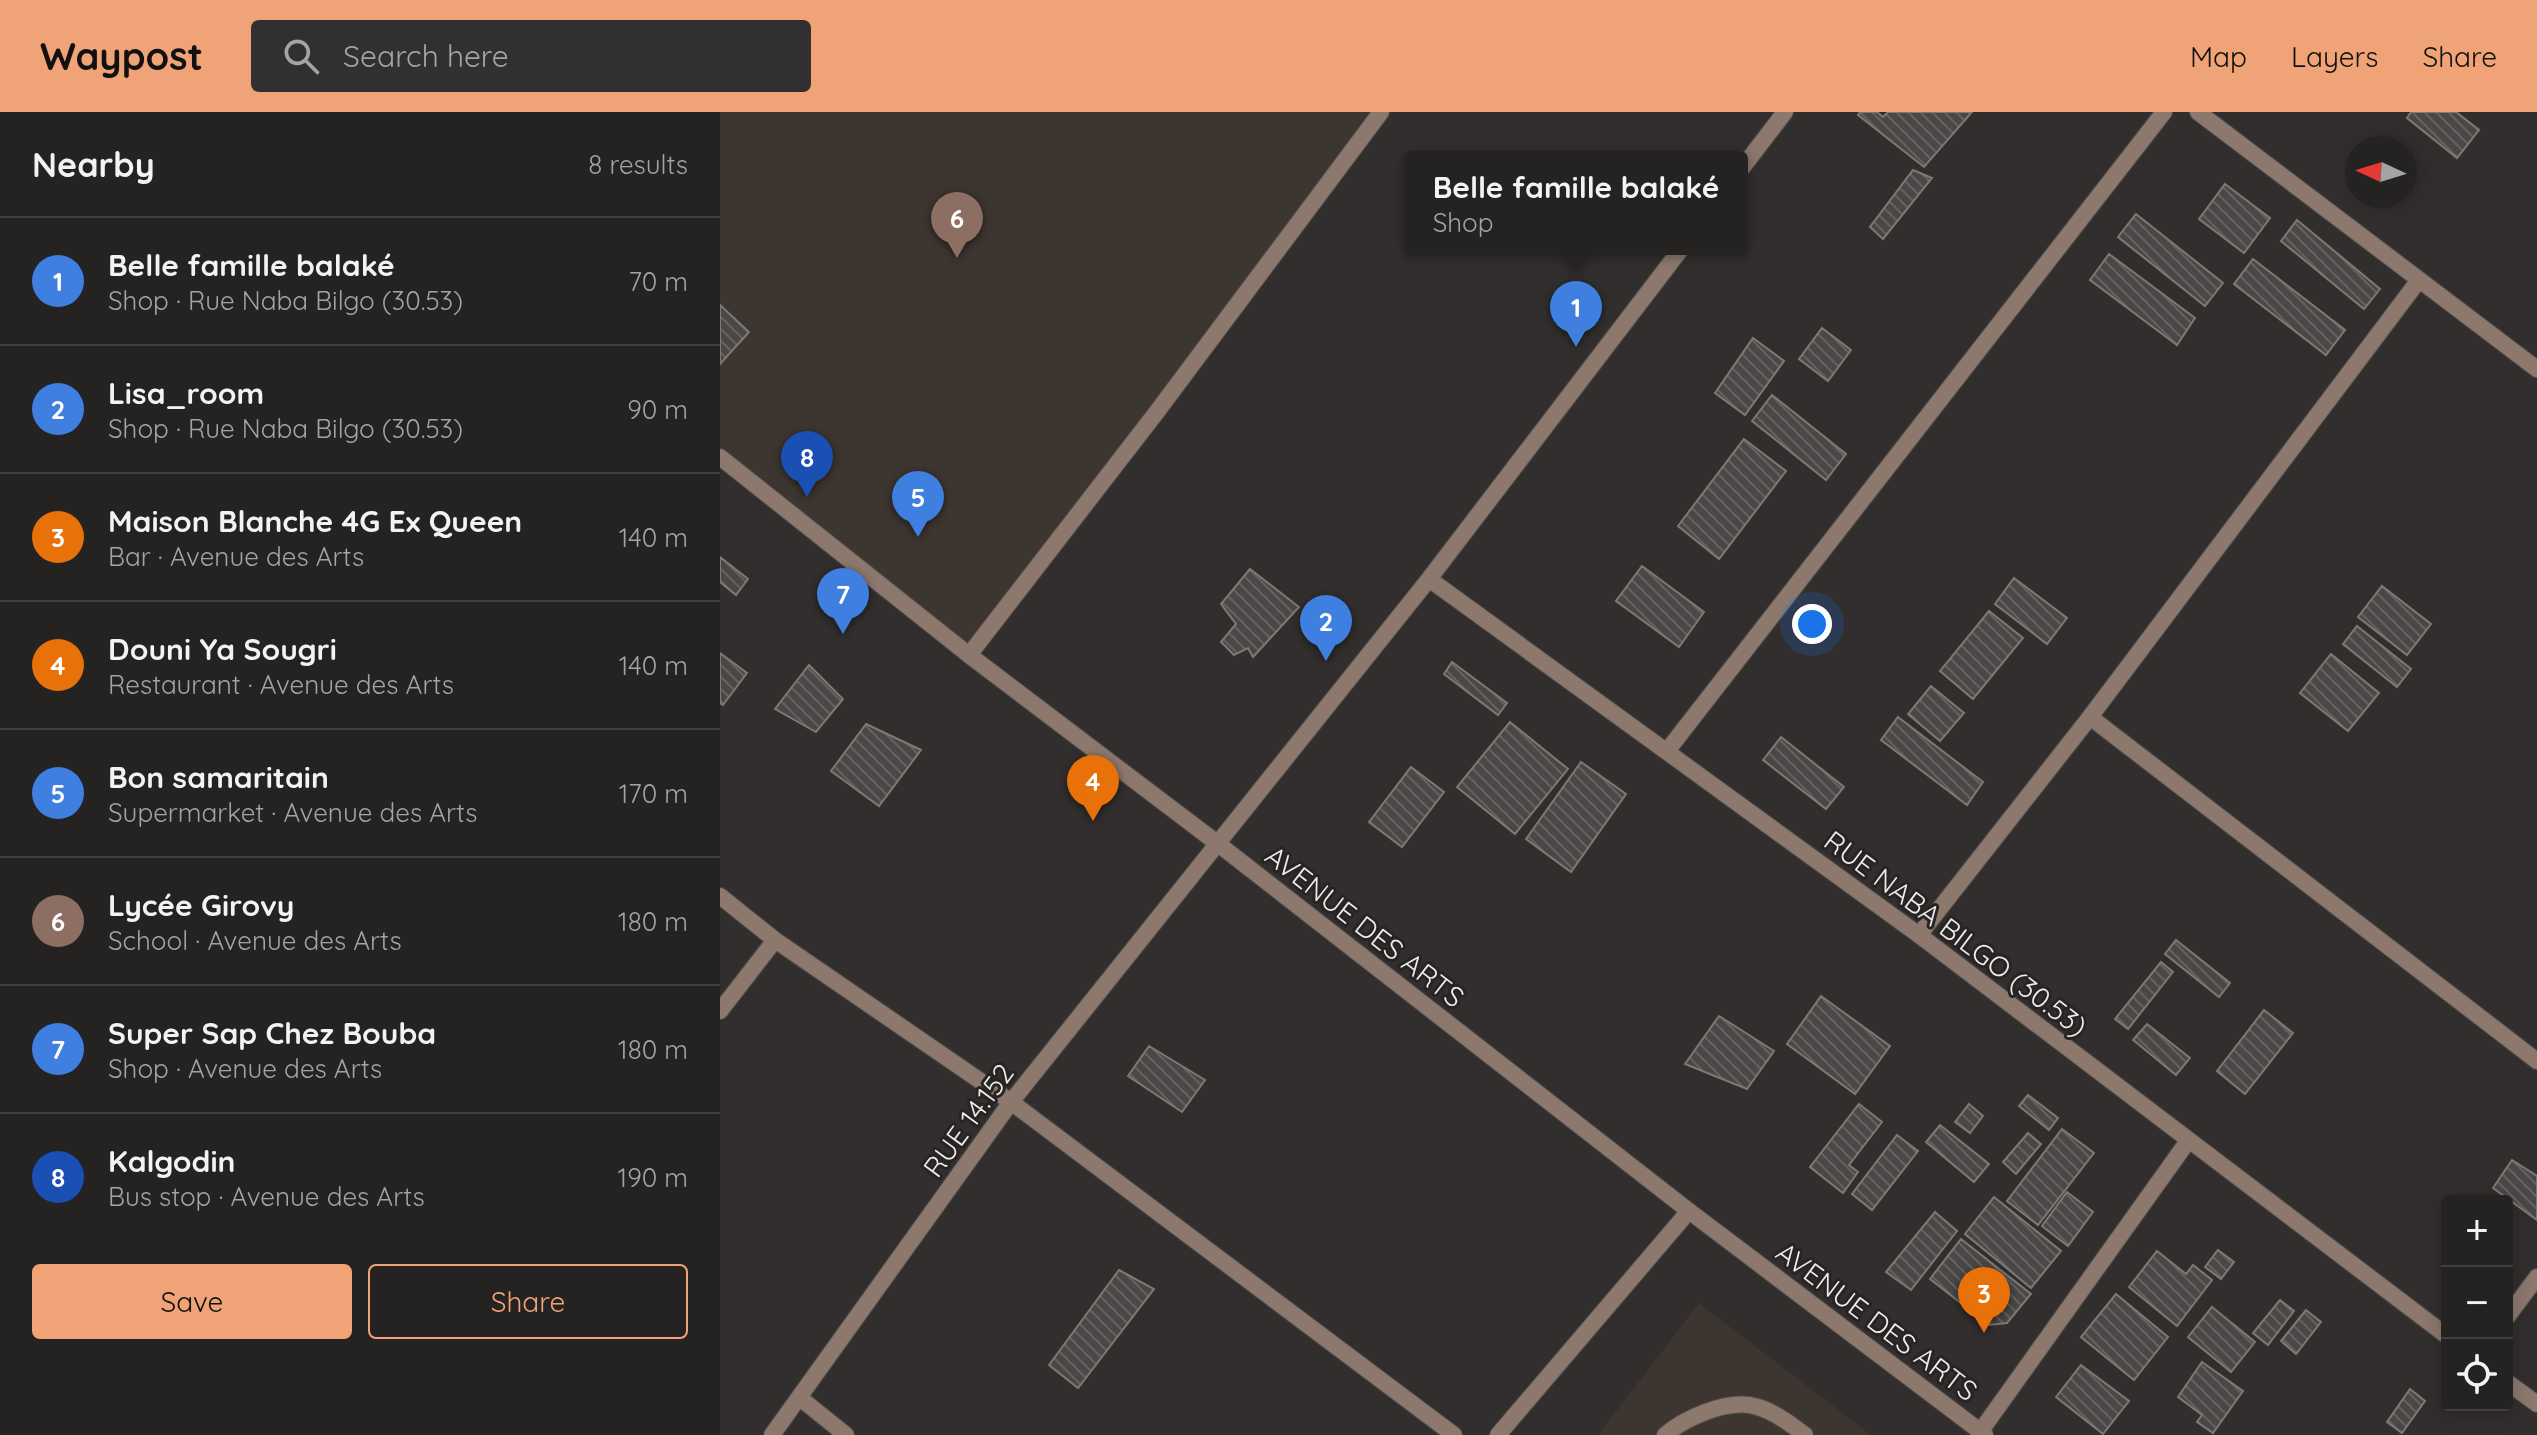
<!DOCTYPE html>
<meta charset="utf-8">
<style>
:root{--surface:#252222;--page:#312f2f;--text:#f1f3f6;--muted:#a3a4a5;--line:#423f40;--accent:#efa376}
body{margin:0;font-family:Quicksand,sans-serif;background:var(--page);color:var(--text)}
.controls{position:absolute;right:24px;bottom:24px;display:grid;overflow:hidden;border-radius:8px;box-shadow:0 4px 20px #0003}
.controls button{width:72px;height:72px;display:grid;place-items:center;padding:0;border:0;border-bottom:2px solid var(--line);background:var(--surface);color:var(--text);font:40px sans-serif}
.compass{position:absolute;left:1625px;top:24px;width:72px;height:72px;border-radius:50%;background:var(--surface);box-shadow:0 4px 20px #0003;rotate:274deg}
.you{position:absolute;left:1092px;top:512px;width:28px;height:28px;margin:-20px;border:6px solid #fff;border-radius:50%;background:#1a73e8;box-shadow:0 0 0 12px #1a73e833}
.badge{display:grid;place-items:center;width:52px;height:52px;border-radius:50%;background:var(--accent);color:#fff;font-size:26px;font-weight:700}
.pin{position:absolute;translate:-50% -66px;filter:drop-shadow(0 2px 4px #0008)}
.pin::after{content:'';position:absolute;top:42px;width:28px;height:24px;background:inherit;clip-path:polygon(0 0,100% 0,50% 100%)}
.popup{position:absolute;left:684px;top:39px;width:344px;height:104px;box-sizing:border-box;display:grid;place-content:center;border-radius:8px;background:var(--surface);filter:drop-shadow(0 2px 6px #0005);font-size:26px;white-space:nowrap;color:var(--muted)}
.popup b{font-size:30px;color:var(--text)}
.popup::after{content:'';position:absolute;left:50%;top:100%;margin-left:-16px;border:16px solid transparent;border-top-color:var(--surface)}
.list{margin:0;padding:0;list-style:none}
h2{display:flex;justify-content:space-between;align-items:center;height:104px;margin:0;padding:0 32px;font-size:34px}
h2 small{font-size:26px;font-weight:400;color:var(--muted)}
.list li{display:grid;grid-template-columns:52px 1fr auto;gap:24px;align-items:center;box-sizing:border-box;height:128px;padding:0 32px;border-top:2px solid var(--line)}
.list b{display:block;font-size:30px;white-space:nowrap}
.list p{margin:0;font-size:26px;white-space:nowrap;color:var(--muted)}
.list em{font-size:26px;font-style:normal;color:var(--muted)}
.actions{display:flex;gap:16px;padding:24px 32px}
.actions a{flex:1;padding:18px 0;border:2px solid var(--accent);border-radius:8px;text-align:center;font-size:28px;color:var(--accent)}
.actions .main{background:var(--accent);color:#111}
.icon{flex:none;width:44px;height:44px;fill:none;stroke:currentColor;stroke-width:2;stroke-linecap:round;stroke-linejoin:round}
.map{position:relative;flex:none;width:1817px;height:1323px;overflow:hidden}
header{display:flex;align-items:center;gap:48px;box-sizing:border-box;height:112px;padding:0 40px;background:var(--accent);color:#111}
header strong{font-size:38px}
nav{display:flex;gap:44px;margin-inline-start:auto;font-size:28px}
.search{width:560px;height:72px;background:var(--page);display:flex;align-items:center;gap:20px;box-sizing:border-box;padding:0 28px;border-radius:8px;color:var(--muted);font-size:30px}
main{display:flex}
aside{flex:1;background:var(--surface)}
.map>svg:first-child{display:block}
.built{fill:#3d3530}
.building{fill:url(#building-back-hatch);stroke:#7c7977;stroke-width:2}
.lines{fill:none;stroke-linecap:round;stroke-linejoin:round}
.service-casing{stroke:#4f4d4c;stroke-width:18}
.minor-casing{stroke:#4f4d4c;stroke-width:18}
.tertiary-casing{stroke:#4f4d4c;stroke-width:18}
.service{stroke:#8c786d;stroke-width:16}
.minor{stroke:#8c786d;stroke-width:16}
.tertiary{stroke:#8c786d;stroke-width:16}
.labels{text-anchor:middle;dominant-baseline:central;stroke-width:6;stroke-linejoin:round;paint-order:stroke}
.street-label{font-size:28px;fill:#eeedec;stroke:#272423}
</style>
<header>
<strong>Waypost</strong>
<div class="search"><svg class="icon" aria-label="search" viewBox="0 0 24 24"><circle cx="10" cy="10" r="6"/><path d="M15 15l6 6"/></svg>Search here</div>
<nav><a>Map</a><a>Layers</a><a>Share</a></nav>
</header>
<main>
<aside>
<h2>Nearby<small>8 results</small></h2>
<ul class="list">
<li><span class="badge" style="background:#3f7fe0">1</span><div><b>Belle famille balaké</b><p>Shop · Rue Naba Bilgo (30.53)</p></div><em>70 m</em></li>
<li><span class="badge" style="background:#3f7fe0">2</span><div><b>Lisa_room</b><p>Shop · Rue Naba Bilgo (30.53)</p></div><em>90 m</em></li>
<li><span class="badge" style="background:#e8710a">3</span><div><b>Maison Blanche 4G Ex Queen</b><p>Bar · Avenue des Arts</p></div><em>140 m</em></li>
<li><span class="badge" style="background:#e8710a">4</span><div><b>Douni Ya Sougri</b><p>Restaurant · Avenue des Arts</p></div><em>140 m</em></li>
<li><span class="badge" style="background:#3f7fe0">5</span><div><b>Bon samaritain</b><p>Supermarket · Avenue des Arts</p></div><em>170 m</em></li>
<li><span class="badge" style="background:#8d6e63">6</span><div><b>Lycée Girovy</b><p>School · Avenue des Arts</p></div><em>180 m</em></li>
<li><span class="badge" style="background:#3f7fe0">7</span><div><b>Super Sap Chez Bouba</b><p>Shop · Avenue des Arts</p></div><em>180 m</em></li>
<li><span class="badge" style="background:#1a4fb4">8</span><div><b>Kalgodin</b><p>Bus stop · Avenue des Arts</p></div><em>190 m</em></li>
</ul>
<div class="actions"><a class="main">Save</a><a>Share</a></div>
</aside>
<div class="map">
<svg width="1817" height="1323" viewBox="0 0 1817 1323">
<defs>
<pattern id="building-back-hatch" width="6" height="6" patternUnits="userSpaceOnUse" patternTransform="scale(2)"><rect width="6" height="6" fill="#4a4746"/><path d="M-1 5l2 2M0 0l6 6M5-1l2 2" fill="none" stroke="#646261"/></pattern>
</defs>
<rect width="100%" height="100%" fill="#312e2d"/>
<!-- built -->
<path class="built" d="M0 0H656L250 545 0 340Z
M979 1191 1151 1323H878Z"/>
<!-- building -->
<path class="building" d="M1140 0H1157L1163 5 1168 0H1252L1204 55 1138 3Z
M1691 0H1736L1759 18 1737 46 1687 6Z
M1193 58 1212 66 1163 127 1150 115Z
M1505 72 1550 106 1524 141 1479 107Z
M1416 102 1503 171 1485 194 1398 125Z
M1577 108 1660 177 1644 197 1561 129Z
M1389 142 1475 206 1457 233 1370 168Z
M1533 147 1625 218 1606 243 1514 172Z
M0 193 29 220 0 252Z
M1102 216 1131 238 1108 269 1079 247Z
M1033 226 1064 249 1025 303 995 281Z
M1052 283 1126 342 1106 368 1032 309Z
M1024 327 1066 359 999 447 958 414Z
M0 445 28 467 16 483 0 470Z
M922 454 984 500 959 535 896 489Z
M530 457 579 495 533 545 528 536 514 543 501 530 516 512 501 492Z
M1294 466 1347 506 1327 532 1275 492Z
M1662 474 1711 512 1687 543 1638 505Z
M1269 499 1303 526 1253 587 1220 559Z
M1637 514 1691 557 1677 575 1623 532Z
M0 541 27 561 3 593 0 591Z
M1611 542 1659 581 1628 619 1580 581Z
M732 550 787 591 778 603 724 562Z
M89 553 123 587 96 620 55 597Z
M1211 574 1244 601 1220 629 1188 602Z
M1178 605 1263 670 1247 693 1161 628Z
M790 610 848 657 795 722 737 675Z
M146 612 201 638 159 694 111 659Z
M1061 625 1124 675 1106 697 1043 648Z
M861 650 906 682 851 760 806 727Z
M691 655 724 680 682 735 649 710Z
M1456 828 1510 871 1499 885 1445 842Z
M1441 850 1453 860 1408 917 1395 907Z
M1101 884 1170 934 1135 982 1067 932Z
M1544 898 1573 921 1525 982 1497 959Z
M999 904 1054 939 1027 977 965 952Z
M1427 912 1470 946 1456 963 1413 928Z
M429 934 485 968 462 1000 408 964Z
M1308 983 1338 1006 1329 1018 1299 994Z
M1139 992 1162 1010 1129 1053 1138 1060 1123 1081 1090 1055Z
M1249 992 1263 1004 1250 1021 1235 1010Z
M1220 1013 1269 1052 1254 1070 1206 1030Z
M1342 1017 1374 1041 1318 1113 1287 1089Z
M1308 1021 1321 1032 1296 1062 1283 1050Z
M1177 1023 1198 1039 1152 1098 1132 1082Z
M1792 1048 1817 1064V1108L1773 1076Z
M1347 1080 1373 1100 1348 1134 1322 1114Z
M1274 1085 1341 1139 1311 1176 1245 1122Z
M1215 1100 1237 1119 1191 1178 1166 1160Z
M1241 1127 1311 1182 1287 1211 1269 1213 1210 1167Z
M1498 1138 1514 1150 1501 1167 1485 1155Z
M1437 1139 1466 1162 1473 1153 1492 1168 1457 1214 1409 1175Z
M399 1158 434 1177 358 1276 329 1253Z
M1396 1182 1448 1225 1414 1268 1361 1225Z
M1560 1188 1574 1199 1548 1233 1533 1221Z
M1492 1195 1535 1230 1511 1260 1468 1225Z
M1586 1198 1601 1210 1576 1242 1561 1229Z
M1482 1250 1523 1279 1493 1321 1477 1310 1482 1303 1458 1285Z
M1361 1253 1409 1289 1383 1322 1336 1285Z
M1690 1277 1705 1289 1682 1321 1667 1310Z"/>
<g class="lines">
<!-- service casing -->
<g class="service-casing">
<path id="service" d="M945 1323C965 1306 1002 1290 1029 1293 1050 1296 1069 1311 1085 1323"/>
</g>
<!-- minor casing -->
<g class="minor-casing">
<path id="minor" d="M1478 0 1817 257
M1022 56 1065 0
M709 467 1199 823 1727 1224
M249 543 436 301 661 0
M1370 605 1817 949
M947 639 1444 0
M0 784 55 828 291 990 734 1323
M1199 823 1370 605 1699 168
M0 899 55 828
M1787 1205 1817 1165
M1787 1270 1817 1292
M80 1286 126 1323
M1260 1320 1468 1029
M52 1323 291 990 709 467 961 137
M778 1323 969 1099"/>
</g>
<!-- tertiary casing -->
<g class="tertiary-casing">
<path id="tertiary" d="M0 345 249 543 497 731 969 1099 1265 1323"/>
</g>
<!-- service -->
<use href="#service" class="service"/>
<!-- minor -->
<use href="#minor" class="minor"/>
<!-- tertiary -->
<use href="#tertiary" class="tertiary"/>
</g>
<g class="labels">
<!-- street labels -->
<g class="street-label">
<text transform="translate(645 814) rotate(38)">AVENUE DES ARTS</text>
<text transform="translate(1236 821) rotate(37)">RUE NABA BILGO (30.53)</text>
<text transform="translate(248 1008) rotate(-54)">RUE 14.152</text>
<text transform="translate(1157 1209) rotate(37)">AVENUE DES ARTS</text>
</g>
</g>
</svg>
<div class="controls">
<button>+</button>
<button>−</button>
<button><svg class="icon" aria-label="locate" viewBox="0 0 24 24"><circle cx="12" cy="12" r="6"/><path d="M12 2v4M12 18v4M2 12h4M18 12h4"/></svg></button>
</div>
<svg class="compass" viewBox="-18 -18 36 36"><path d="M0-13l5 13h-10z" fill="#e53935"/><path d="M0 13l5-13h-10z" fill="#a3a4a5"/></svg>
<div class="you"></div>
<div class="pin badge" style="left:856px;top:235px;background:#3f7fe0">1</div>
<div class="popup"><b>Belle famille balaké</b>Shop</div>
<div class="pin badge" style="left:606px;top:549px;background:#3f7fe0">2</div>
<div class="pin badge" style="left:1264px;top:1221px;background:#e8710a">3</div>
<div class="pin badge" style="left:373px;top:709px;background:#e8710a">4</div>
<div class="pin badge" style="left:198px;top:425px;background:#3f7fe0">5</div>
<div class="pin badge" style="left:237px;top:146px;background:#8d6e63">6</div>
<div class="pin badge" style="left:123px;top:522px;background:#3f7fe0">7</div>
<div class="pin badge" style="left:87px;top:385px;background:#1a4fb4">8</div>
</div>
</main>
